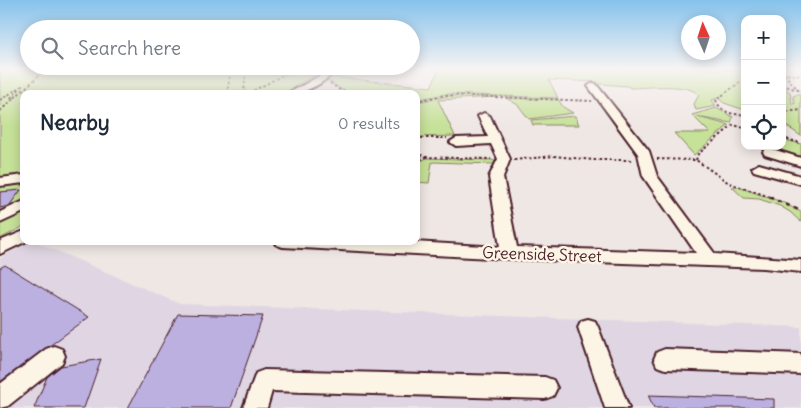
<!DOCTYPE html>
<meta charset="utf-8">
<style>
:root{--surface:#fff;--page:#f6f6f7;--text:#1f2937;--muted:#747a83;--line:#e0e1e3}
body{margin:0;font-family:Delius,sans-serif;background:var(--page);color:var(--text)}
.controls{position:absolute;right:15px;top:15px;display:grid;overflow:hidden;border-radius:10px;box-shadow:0 2px 12px #0003}
.controls button{width:45px;height:45px;display:grid;place-items:center;padding:0;border:0;border-bottom:1px solid var(--line);background:var(--surface);color:var(--text);font:25px sans-serif}
.compass{position:absolute;left:681px;top:15px;width:45px;height:45px;border-radius:50%;background:var(--surface);box-shadow:0 2px 12px #0003;rotate:357deg}
.list{margin:0;padding:0;list-style:none}
h2{display:flex;justify-content:space-between;align-items:center;height:65px;margin:0;padding:0 20px;font-size:21px}
h2 small{font-size:16px;font-weight:400;color:var(--muted)}
.icon{flex:none;width:28px;height:28px;fill:none;stroke:currentColor;stroke-width:2;stroke-linecap:round;stroke-linejoin:round}
.map{position:relative;flex:none;width:801px;height:408px;overflow:hidden}
.search{position:absolute;background:var(--surface);box-shadow:0 2px 12px #0003;left:20px;top:20px;width:400px;height:55px;display:flex;align-items:center;gap:12px;box-sizing:border-box;padding:0 18px;border-radius:28px;color:var(--muted);font-size:19px}
.panel{position:absolute;background:var(--surface);box-shadow:0 2px 12px #0003;left:20px;top:90px;width:400px;height:155px;border-radius:10px}
.map>svg:first-child{display:block}
.built{fill:#e0d6e3}
.green{fill:#c6e198;stroke:#888062}
.building{fill:#bcb0e1;stroke:#4a1f2b}
.lines{fill:none;stroke-linecap:round;stroke-linejoin:round}
.minor-casing{stroke:#4a1f2b;stroke-width:4}
.path-far1{stroke:#4a1f2b;stroke-width:2;stroke-dasharray:2.5 2.5;stroke-linecap:butt}
.path{stroke:#4a1f2b;stroke-width:2.5;stroke-dasharray:4.5 4.5;stroke-linecap:butt}
.minor{fill:#fcf5e5;fill-rule:evenodd}
.labels{text-anchor:middle;dominant-baseline:central;stroke-width:5;stroke-linejoin:round;paint-order:stroke}
.street-label{font-size:16px;fill:#4a1f2b;stroke:#fcf5e5}
</style>
<div class="map">
<svg width="801" height="408" viewBox="0 0 801 408">
<rect width="100%" height="100%" fill="#efe7e4"/>
<filter id="ink" filterUnits="userSpaceOnUse"><feTurbulence type="fractalNoise" baseFrequency=".02" numOctaves="2"/><feDisplacementMap in="SourceGraphic" scale="10" xChannelSelector="R" yChannelSelector="G"/><feConvolveMatrix kernelMatrix="1 2 1 2 8 2 1 2 1" color-interpolation-filters="sRGB"/></filter>
<g filter="url(#ink)">
<!-- built -->
<path class="built" d="M30 241H34L180 304 801 327V408H0V258Z"/>
<!-- green -->
<path class="green" d="M0 69H324L282 94H24V226L0 239Z
M439 69H707L745 71V110L724 103 718 98 712 100 716 106 696 110 694 104 699 95C688 82 647 88 630 88L628 86 600 84 598 82 549 80 558 98 446 94 416 100V94H354L342 90 327 80 332 77 431 87Z
M782 87 790 92 792 104 795 103 793 96 801 93V136L782 123Z
M448 96 498 97 438 100 455 136 416 137V102Z
M506 98 558 99 563 107 573 113 529 119 518 105Z
M716 108 733 117 731 123 697 117 729 125 694 155 674 133H710L692 115Z
M575 116 579 125H533L531 120Z
M782 139 801 144V161L766 150 760 146H782Z
M427 158 492 160 496 162 493 164 432 162 429 183 416 182V163Z
M732 187H738L782 202 801 212V222L790 212 780 206 759 199 744 198Z"/>
<!-- building -->
<path class="building" d="M21 190 9 206 0 208V192Z
M5 265 89 317 0 382V268Z
M178 314 263 316 231 408H128Z
M101 359 84 408H34L47 377 61 366Z
M648 395 774 399V408H654Z"/>
<g class="lines">
<!-- minor casing -->
<g class="minor-casing">
<path id="minor" d="M328 69H337C325 83 305 94 287 94L321 75Z
M593 83 596 84 649 151 657 176 715 254 801 260V272L764 268 510 259 283 247 277 245 275 241H396L500 247 489 177 498 159 491 144 456 146 450 142 456 138 488 137 478 116 484 113 490 116 510 159 503 177 517 247 696 253 643 176 638 154 588 86Z
M769 148 801 158V166L765 155 763 152 765 149Z
M759 164 801 176V184L754 171 752 168Z
M24 175V183L0 186V178Z
M24 201V212L0 223V212Z
M24 231V241H27L0 254V241Z
M588 319 595 321 598 327 629 408H605L578 327 581 321Z
M54 346 62 349 65 356 62 363 8 406 0 408V384L46 349Z
M665 349 801 354V374L665 369 657 366 654 359 657 352Z
M264 370 545 377 553 380 557 388 553 396 545 399 272 391 267 408H243L256 373Z"/>
</g>
<!-- path-far1 -->
<path class="path-far1" d="M724 69 745 70
M782 74 801 75
M784 74 799 91
M745 81 740 82 716 100C721 113 732 115 745 114
M330 83 340 90 351 94
M782 85 801 91
M244 92H251L294 69
M227 93 244 92 246 69
M227 94 231 69
M0 100 22 86 11 98H14
M416 101 446 95 592 101
M0 111 46 69
M782 112 801 110
M416 138H447
M782 138 801 143
M416 153 426 157 491 159
M657 159 696 160 729 183 773 198
M514 160 553 156 594 160H633
M696 160 698 154 733 125 745 128
M416 162 426 157"/>
<!-- path -->
<path class="path" d="M769 197 801 211"/>
<!-- minor -->
<use href="#minor" class="minor"/>
</g>
</g>
<!-- sky -->
<linearGradient id="sky" x2="0" y2="1"><stop stop-color="#85c2ec"/><stop offset="0.55" stop-color="#f8f4f3"/><stop offset="1" stop-color="#f8f4f3" stop-opacity="0"/></linearGradient>
<rect width="801" height="126" fill="url(#sky)"/>
<g class="labels">
<!-- street labels -->
<g class="street-label">
<text transform="translate(542 254) rotate(2)">Greenside Street</text>
</g>
</g>
</svg>
<div class="controls">
<button>+</button>
<button>−</button>
<button><svg class="icon" aria-label="locate" viewBox="0 0 24 24"><circle cx="12" cy="12" r="6"/><path d="M12 2v4M12 18v4M2 12h4M18 12h4"/></svg></button>
</div>
<svg class="compass" viewBox="-18 -18 36 36"><path d="M0-13l5 13h-10z" fill="#e53935"/><path d="M0 13l5-13h-10z" fill="#747a83"/></svg>
<div class="search"><svg class="icon" aria-label="search" viewBox="0 0 24 24"><circle cx="10" cy="10" r="6"/><path d="M15 15l6 6"/></svg>Search here</div>
<section class="panel">
<h2>Nearby<small>0 results</small></h2>
<ul class="list">
</ul>
</section>
</div>
